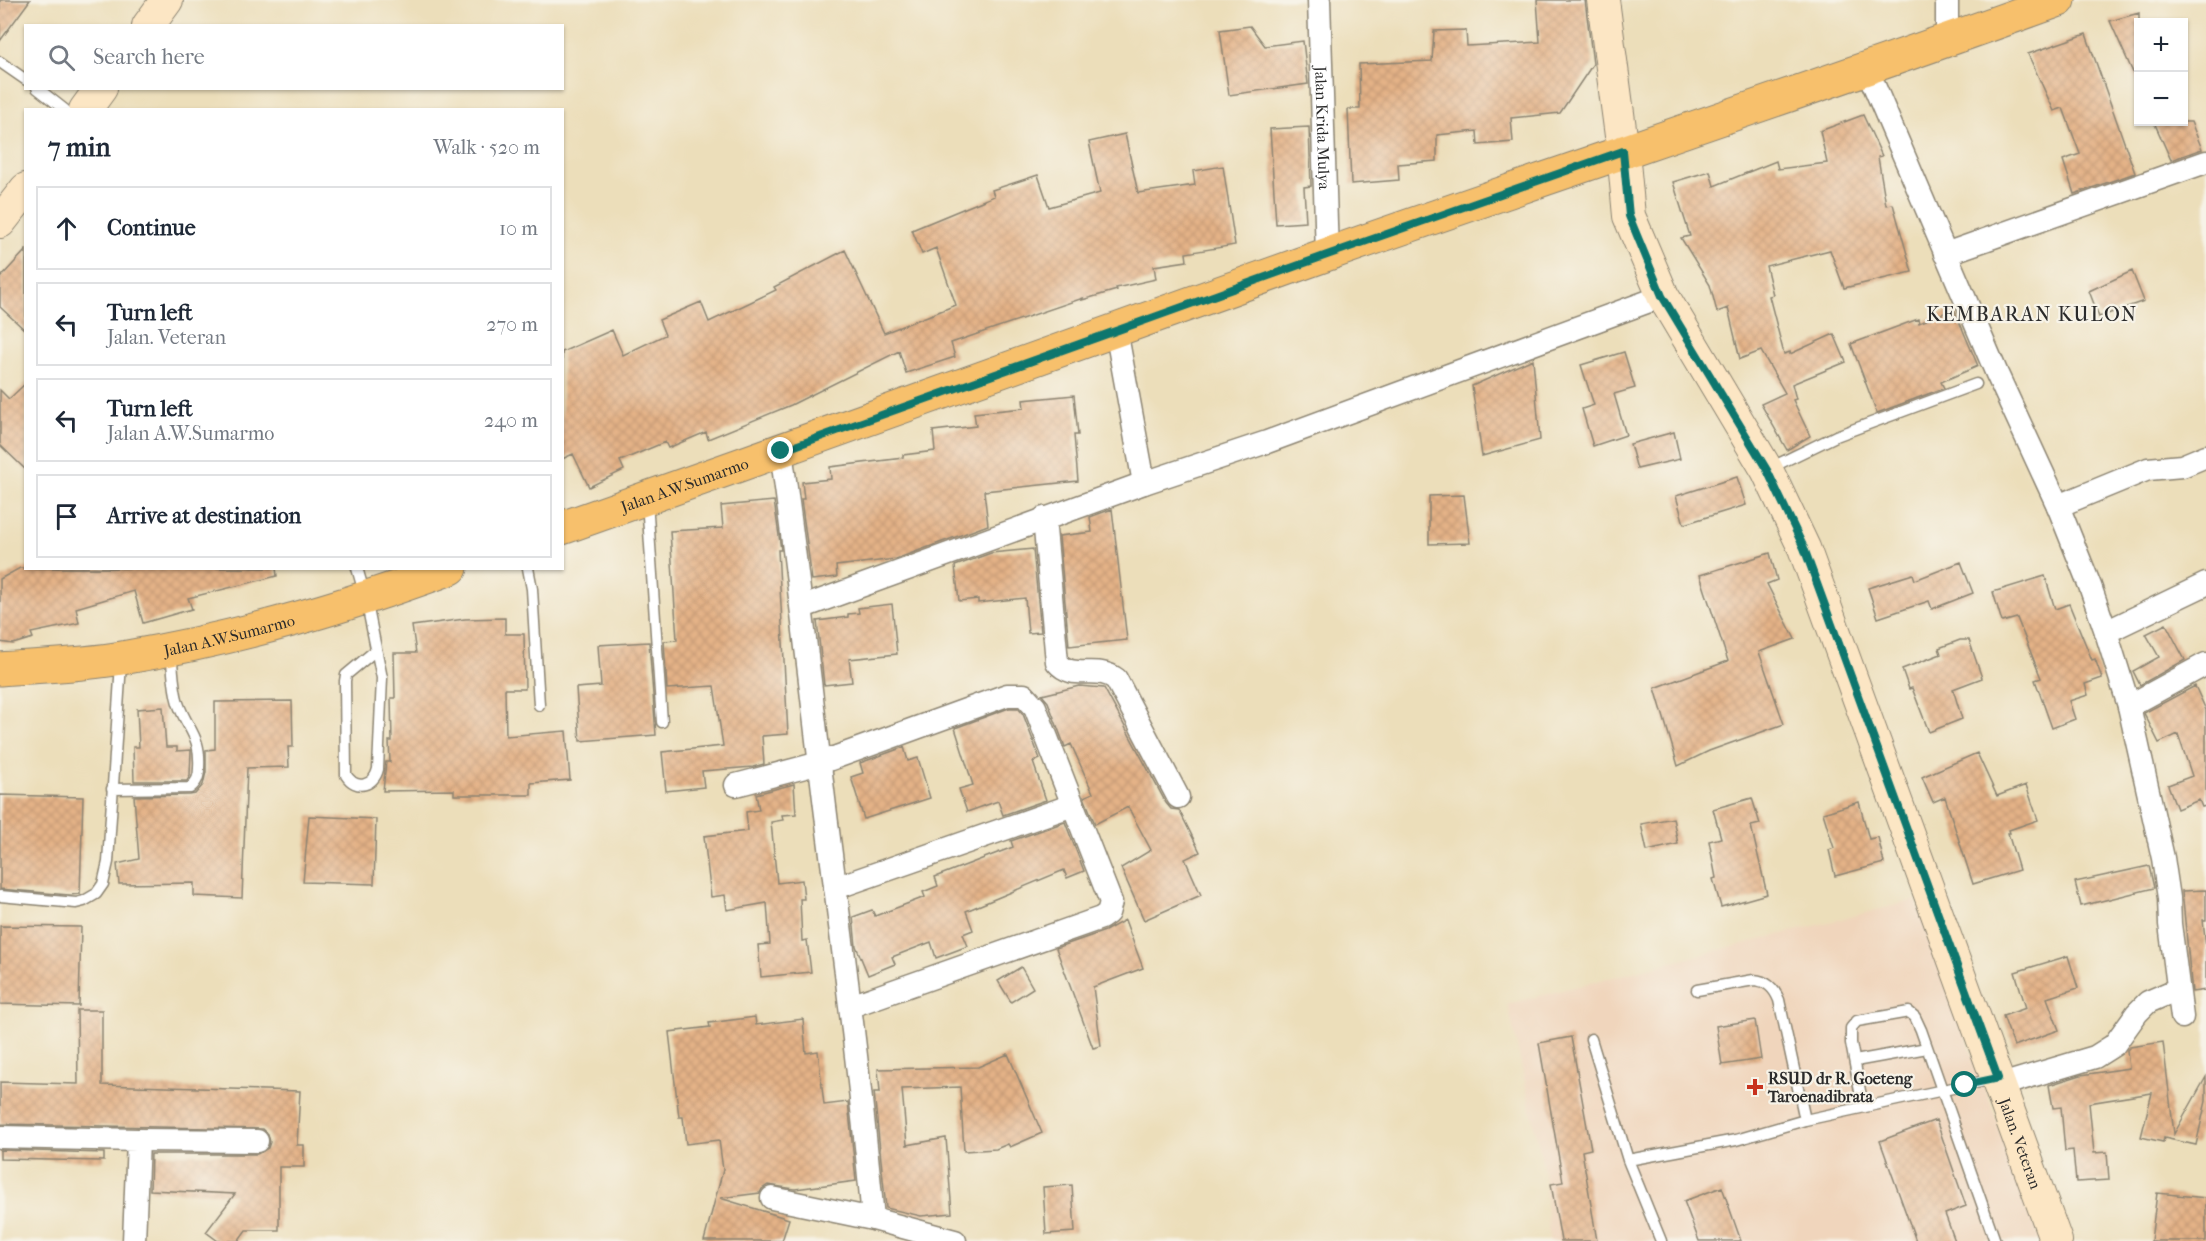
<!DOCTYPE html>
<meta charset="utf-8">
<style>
:root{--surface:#fff;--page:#f2f2f3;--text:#1f2937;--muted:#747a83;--line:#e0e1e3}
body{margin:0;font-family:"IM FELL French Canon",serif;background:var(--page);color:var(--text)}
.controls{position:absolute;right:18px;top:18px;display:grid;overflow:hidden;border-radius:0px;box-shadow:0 2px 4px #0004}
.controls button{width:54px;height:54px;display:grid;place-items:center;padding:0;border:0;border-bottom:2px solid var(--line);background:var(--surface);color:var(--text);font:30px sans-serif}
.stop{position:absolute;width:18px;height:18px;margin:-14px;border:4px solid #0f766e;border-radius:50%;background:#fff}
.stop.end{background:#0f766e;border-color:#fff;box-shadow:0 2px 6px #0008}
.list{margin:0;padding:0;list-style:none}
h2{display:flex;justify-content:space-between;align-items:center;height:78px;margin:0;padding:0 24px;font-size:26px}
h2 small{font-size:20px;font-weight:400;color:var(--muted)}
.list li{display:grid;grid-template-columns:39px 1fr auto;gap:18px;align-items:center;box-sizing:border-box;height:84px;margin:0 12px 12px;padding:0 12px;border:2px solid var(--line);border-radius:0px}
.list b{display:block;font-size:22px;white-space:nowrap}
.list p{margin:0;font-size:20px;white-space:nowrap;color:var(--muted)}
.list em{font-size:20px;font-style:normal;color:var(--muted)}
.icon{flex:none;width:33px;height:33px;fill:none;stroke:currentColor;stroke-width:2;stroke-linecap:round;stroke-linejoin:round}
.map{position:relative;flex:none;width:2206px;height:1241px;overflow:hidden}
.search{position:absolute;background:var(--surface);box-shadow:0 2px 4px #0004;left:24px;top:24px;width:540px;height:66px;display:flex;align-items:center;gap:15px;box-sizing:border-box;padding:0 21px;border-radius:0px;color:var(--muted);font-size:22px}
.panel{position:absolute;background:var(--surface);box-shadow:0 2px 4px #0004;left:24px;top:108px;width:540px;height:462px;border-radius:0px}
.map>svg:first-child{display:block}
.built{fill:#f0d5bc}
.building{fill:url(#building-cross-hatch)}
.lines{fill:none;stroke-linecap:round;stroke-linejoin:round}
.lane-casing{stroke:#8c8472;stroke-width:13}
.street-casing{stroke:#8c8472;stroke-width:25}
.secondary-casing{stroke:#8c8472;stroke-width:34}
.primary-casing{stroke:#8c8472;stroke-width:35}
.lane{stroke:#fff;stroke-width:10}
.street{stroke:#fff;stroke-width:22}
.secondary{stroke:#fce6c4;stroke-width:32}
.primary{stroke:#f7c06c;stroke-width:33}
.route{stroke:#0f766e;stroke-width:8}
.poi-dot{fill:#c8321e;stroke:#f7f3e8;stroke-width:2}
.labels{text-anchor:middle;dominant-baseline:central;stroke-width:4.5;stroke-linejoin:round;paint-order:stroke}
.street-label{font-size:16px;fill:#2b2b2b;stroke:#f7f3e8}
.poi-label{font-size:16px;font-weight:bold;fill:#2b2b2b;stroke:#f7f3e8;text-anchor:start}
.quarter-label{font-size:20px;letter-spacing:1.5px;fill:#2b2b2b;stroke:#f7f3e8}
</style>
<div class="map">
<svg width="2206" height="1241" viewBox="0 0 2206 1241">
<defs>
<pattern id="building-cross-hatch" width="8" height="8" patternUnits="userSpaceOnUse" patternTransform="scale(1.5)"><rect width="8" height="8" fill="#e4b287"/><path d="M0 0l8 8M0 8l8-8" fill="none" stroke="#c49975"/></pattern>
</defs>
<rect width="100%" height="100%" fill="#f7f3e8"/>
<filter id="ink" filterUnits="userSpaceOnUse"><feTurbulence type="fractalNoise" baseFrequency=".0167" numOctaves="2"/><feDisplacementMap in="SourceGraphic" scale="12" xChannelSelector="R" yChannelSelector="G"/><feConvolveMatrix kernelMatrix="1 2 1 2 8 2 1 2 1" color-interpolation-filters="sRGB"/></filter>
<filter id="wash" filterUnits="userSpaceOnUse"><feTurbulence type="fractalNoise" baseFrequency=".008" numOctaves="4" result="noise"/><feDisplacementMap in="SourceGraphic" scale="24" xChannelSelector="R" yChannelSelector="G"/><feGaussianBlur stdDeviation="1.35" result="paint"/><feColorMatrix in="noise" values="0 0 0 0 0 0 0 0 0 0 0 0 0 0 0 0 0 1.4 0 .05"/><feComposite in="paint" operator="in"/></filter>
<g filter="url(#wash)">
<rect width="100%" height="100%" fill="#ecdeba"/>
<!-- built -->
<path class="built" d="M1916 900 2041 1241H1549L1544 1170 1508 1004Z"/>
<g id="blocks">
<!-- building -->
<path class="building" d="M0 0H30L0 41Z
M1537 0H1585L1593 64 1560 113 1511 118 1513 142 1478 145 1477 131 1437 135V161L1398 164 1399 180 1351 184 1348 109H1360L1359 64 1432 61 1434 31 1466 30 1467 46 1540 42Z
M2139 13V86L2110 21Z
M1250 26 1265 46 1303 41 1308 84 1229 95 1220 30Z
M2086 34 2135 173 2074 194 2063 160 2080 154 2063 108 2054 111 2028 54Z
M1863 115 1882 156 1878 157 1886 205 1893 204 1912 272 1844 288 1830 250 1766 266 1773 295 1769 296 1784 354 1790 352V354L1834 334 1846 362 1792 384 1796 399 1793 400 1810 436 1787 450 1761 404 1785 393 1761 351 1740 359 1728 308 1717 312 1710 285 1681 238 1690 236 1673 182 1710 171 1714 186 1776 161 1778 169 1827 163 1820 131Z
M2154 122H2191L2202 149 2171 160Z
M1309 127 1311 186 1304 187 1306 222 1276 224 1270 129Z
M1125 134 1138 193 1195 185 1193 171 1223 166 1235 245 1186 253 1187 261 1154 266 1156 279 1116 288 1117 290 1082 300 1083 298 951 343 955 357 906 373 899 351 791 405 708 439 706 432 668 448 665 442 620 461 624 470 589 487 573 454 562 459V352L612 330 623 355 665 335 659 320 701 302 709 322 776 290 774 287 845 250 884 333 956 305 936 248 922 254 912 230 994 196 992 190 1038 175 1049 207 1100 193 1089 142Z
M26 250V331L0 307V278Z
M2132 271 2144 301 2099 317 2089 291Z
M1954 309 1978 366 1941 382 1944 388 1877 413 1851 344 1918 319 1919 323Z
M1624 352 1635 388 1614 394 1626 435 1593 446 1582 409 1594 405 1581 365Z
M1533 359 1540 440 1482 456 1472 386Z
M26 383V470L0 445V390L9 399Z
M1074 395 1078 435H1074L1078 481 984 491 988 525 896 559 836 566 837 577 812 580 801 499H804L802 482 831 479 830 467 903 458V455L935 451 933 431 976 426 974 413 1024 408 1023 400Z
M1674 432 1680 459 1637 469 1630 444Z
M1737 477 1746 505 1684 524 1676 496Z
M1464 495 1470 543 1429 544V496Z
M774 501 781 550H778L788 734 762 736 764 764 753 767 702 771 704 787 666 791 662 752 723 746 714 686 667 689 664 641 677 640 670 531 723 528 721 506Z
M1112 509 1127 640 1069 646 1059 536 1092 532 1090 517Z
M1033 549 1041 632 1028 633 1025 598 978 603V599L959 601 955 566 991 553Z
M1770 553 1777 580 1767 584 1795 639 1759 652 1784 724 1709 751 1678 766 1655 688 1728 661 1700 575Z
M1961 562 1973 593 1932 609 1929 601 1878 618 1868 588 1913 574 1915 580Z
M20 568H276L277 576 188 598 192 609 143 623 134 591 76 608 79 623 31 633 33 638 13 644 0 642V579Z
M2045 576 2055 609 2069 604 2092 660 2095 659 2102 678 2085 684 2088 695 2069 701 2075 719 2052 728 2035 680 2041 678 2017 618 2002 622 1993 592Z
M892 604 897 654 849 659 852 682 824 685 817 621 848 617V614L859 613 858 608Z
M505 618V634H524L525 689H505L506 736 566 731 570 780 531 783V795H454V790L383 791 386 762H390L389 741H392L391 698H395L394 653H416L412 626 465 619Z
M2166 624 2185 660 2140 685 2133 671 2159 657 2146 634Z
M1960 640H1969L1982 678 1953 689 1962 719 1929 732 1912 688 1909 689 1902 669 1941 654 1939 648Z
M649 642 656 735 580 741 576 688 601 686 598 645Z
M1079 686 1104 688 1166 803 1171 809 1179 810 1200 852 1185 859 1201 895 1144 920 1121 868 1151 850 1128 807 1095 824 1084 797 1093 793 1071 744 1065 747 1048 702 1042 695Z
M2195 686 2206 710V806L2202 807 2199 800 2177 809 2168 785 2192 776 2178 734 2159 743 2144 713Z
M292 701 293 747H288L289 767 247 768 242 898 194 896V883L119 884 117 864 139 859 134 796 190 795 195 794 203 785 206 772V750L215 749V702Z
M163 707 166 747H177V751L191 750 190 776 187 781H134L133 747H139L137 709Z
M1009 708H1018L1023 714 1040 759 1033 762 1046 800 1003 815 998 801 967 812 959 789 973 785 955 728Z
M904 747 908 761 918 758 930 798 864 819 851 777 863 773 860 763Z
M1977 753 1997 796 2026 785 2038 820 2009 830 2010 833H2008L2019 870 1973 884 1945 797 1933 802 1922 777Z
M794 784 796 814 782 815 783 820 771 822 777 883 802 880 804 899H800L802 941 807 940 811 972 761 977 758 945 770 944 767 903 727 910 725 895 711 897 704 836 748 831 746 812 759 810 756 794Z
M0 795 83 797 80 894 69 895 0 889Z
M1752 798 1760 824 1751 826 1767 894 1721 907 1713 879 1716 878 1709 841 1721 838 1713 809Z
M1859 802 1869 839 1878 837 1884 863 1835 876 1829 850 1834 848 1823 813Z
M309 816 376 819 374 884 303 882Z
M1673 818 1678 844 1647 851 1641 824Z
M1065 822 1084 871 1067 878 1064 870 966 911 973 930 963 934 968 946 936 958 931 942 892 957 895 964 868 975 856 946 853 917 872 910 875 916 925 897 923 892 938 886 935 877 1013 847 1011 841Z
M2149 866 2154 888 2081 906 2075 882Z
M2206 890V920H2203L2206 947V990L2192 992 2182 891Z
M1125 920 1143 968 1093 987 1101 1046 1093 1048 1056 948 1105 931Z
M0 926 81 927 79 1006 0 1004Z
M2068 956 2078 988 2047 998 2059 1030 2014 1046 2003 1016 2026 1008 2015 972Z
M1021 967 1033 988 1011 1002 998 981Z
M77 1010H102V1085L300 1091 297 1145H304V1167H279V1230H246L238 1241H218L206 1232 235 1194 150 1190 151 1154H257L268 1148 270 1142 268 1134 263 1129 0 1124V1082L78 1084Z
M755 1017 756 1025 803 1019 806 1053 818 1051 824 1105 848 1102 856 1181 795 1189 768 1185 762 1189 760 1193 720 1198 789 1219 782 1241H704L723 1170 719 1140 686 1144 683 1117H679L669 1032 710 1027 709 1023Z
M1755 1020 1761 1059 1722 1065 1716 1026Z
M1571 1037 1591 1149 1582 1151 1597 1241H1561L1551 1184 1563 1182 1539 1043Z
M2163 1042 2174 1134 2206 1077V1101L2196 1145 2164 1138 2163 1142 2141 1137 2152 1093 2089 1103 2094 1153 2107 1152 2109 1180 2076 1182 2073 1150 2065 1151 2061 1107 2053 1108 2049 1085 2081 1075 2129 1068 2127 1050 2130 1047Z
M1008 1054 1042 1133 1010 1147 1008 1144 996 1149 964 1151 960 1087 902 1089 907 1145 946 1138 952 1213 921 1216 886 1208 874 1092H880L878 1069 978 1067Z
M1936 1120 1966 1206 1945 1214 1955 1241H1916L1880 1141Z
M0 1150 104 1153V1161L0 1159Z
M1072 1185 1075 1232 1046 1234 1043 1187Z
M1722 1187 1741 1241H1699L1684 1201Z
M2157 1193 2206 1198V1241H2151Z"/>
</g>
</g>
<g filter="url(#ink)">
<use href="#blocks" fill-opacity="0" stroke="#8c8472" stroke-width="1.5"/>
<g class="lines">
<!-- lane casing -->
<g class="lane-casing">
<path id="lane" d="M0 62 26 80
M37 88 65 110
M1770 468 1836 436 1976 384
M647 501 662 722
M357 568 366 599 382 678 378 769C374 786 356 791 346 775L345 681 346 675 376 650
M528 568 532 589 539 705
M112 789 190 788C197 782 199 777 199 768 201 735 188 731 178 703 173 687 173 668 171 652
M0 896 76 903 84 901 96 894 103 884 108 862 121 663
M1697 990 1754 980C1767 981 1774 988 1779 1000L1805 1120
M1591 1039 1628 1160 1661 1241
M1855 1061 1927 1048
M1863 1107 1851 1043V1028L1857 1021 1863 1020 1909 1012 1915 1017 1921 1030 1995 1241
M1628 1160 1736 1140 1805 1120 1994 1079"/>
</g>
<!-- street casing -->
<g class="street-casing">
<g id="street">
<path id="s1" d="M1319 0 1327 255"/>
<path d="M1947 0V41"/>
<path d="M1867 69 1997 374 2058 506 2090 586 2106 632 2129 706 2163 858 2169 898 2170 924 2182 1017"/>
<path d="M1945 254 2206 162"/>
<path d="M1116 330 1144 483"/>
<path d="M781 451C798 572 811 693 826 815 843 950 861 1084 873 1219L955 1241"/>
<path d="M2058 506 2148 469 2182 466 2206 456"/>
<path d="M1044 518 1057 662C1073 682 1097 664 1116 679L1178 797"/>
<path d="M803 607 1144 483 1267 442 1663 296"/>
<path d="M2106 632 2206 584"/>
<path d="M2129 706 2206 664"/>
<path d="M736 785 820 763 1007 695H1024L1035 707 1073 805"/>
<path d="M835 888 1073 805 1111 902 1108 913 1101 918 851 1006"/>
<path d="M2001 1085 2095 1057 2114 1045 2137 1013 2148 1002 2178 989"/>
<path d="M0 1137 138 1140 134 1241"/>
<path d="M138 1140 257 1141"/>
<path d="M772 1198 873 1219"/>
</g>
</g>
<!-- secondary casing -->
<g class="secondary-casing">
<g id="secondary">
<path id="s2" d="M1603 0 1623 151 1629 216 1663 296 1767 470 1804 548 2056 1241"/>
<path d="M148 26 167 0"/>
<path d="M85 110 101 88"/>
<path d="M0 222 26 189"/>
</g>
</g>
<!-- primary casing -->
<g class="primary-casing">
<g id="primary">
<path id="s3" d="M562 528C818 438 1073 344 1328 254 1572 168 1817 88 2059 0"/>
<path id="s4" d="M0 669C41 666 82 665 122 658 236 639 343 608 451 568"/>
</g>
</g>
<!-- lane -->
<use href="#lane" class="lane"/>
<!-- street -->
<use href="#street" class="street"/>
<!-- secondary -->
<use href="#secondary" class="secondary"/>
<!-- primary -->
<use href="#primary" class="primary"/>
</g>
</g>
<g class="lines" filter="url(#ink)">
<!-- route -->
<path class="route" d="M781 451 1327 255 1623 151 1629 216 1662 296 1767 470 1804 548 1998 1078 1965 1085"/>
</g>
<!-- markers -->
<path class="poi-dot" d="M1752 1078h6v6h6v6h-6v6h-6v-6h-6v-6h6z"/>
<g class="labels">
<!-- street labels -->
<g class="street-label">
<text stroke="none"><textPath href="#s1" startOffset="128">Jalan Krida Mulya</textPath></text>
<text stroke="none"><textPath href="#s3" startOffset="130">Jalan A.W.Sumarmo</textPath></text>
<text stroke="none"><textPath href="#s4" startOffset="232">Jalan A.W.Sumarmo</textPath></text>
<text stroke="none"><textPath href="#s2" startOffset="1227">Jalan. Veteran</textPath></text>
</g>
<!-- poi labels -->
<g class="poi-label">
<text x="1768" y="1078">RSUD dr R. Goeteng<tspan x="1768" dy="18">Taroenadibrata</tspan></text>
</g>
<!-- quarter labels -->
<g class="quarter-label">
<text x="2032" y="314">KEMBARAN KULON</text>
</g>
</g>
</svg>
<div class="controls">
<button>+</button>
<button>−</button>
</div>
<div class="stop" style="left:1965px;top:1085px"></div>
<div class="stop end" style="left:781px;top:451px"></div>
<div class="search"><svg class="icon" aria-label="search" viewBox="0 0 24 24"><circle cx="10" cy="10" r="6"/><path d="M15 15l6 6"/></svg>Search here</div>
<section class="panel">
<h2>7 min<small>Walk · 520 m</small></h2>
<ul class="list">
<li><svg class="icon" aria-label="ahead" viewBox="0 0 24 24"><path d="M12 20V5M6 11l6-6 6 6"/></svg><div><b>Continue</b></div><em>10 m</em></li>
<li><svg class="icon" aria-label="left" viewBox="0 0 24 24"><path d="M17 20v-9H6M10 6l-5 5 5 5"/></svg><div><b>Turn left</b><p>Jalan. Veteran</p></div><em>270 m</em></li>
<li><svg class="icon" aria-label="left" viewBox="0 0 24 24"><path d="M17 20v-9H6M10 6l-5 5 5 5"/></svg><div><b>Turn left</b><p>Jalan A.W.Sumarmo</p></div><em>240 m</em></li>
<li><svg class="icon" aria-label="arrive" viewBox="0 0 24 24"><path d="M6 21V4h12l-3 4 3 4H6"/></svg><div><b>Arrive at destination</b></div></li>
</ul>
</section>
</div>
